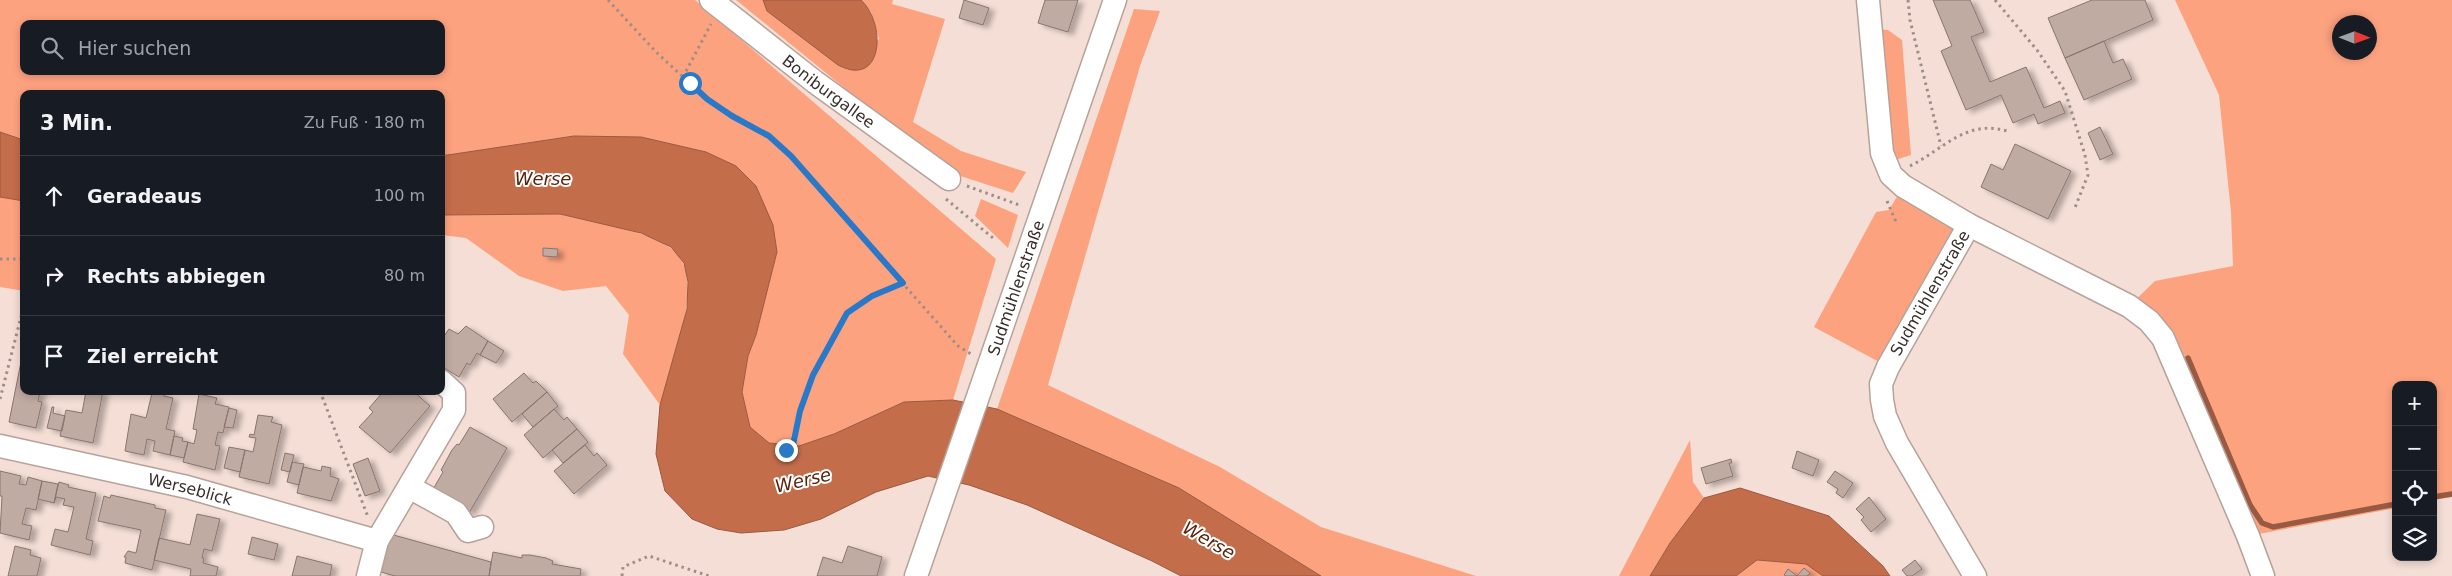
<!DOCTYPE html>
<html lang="de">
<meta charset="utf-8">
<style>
:root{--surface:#171b24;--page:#20242c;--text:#f1f3f6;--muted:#9ea1a6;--line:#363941}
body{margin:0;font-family:"DejaVu Sans",sans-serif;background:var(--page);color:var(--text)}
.controls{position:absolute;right:15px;bottom:15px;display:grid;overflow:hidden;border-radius:10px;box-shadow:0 2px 8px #0003}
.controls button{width:45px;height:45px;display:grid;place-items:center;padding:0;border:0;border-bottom:1px solid var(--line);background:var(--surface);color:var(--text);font:25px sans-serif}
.compass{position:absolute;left:2332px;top:15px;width:45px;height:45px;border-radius:50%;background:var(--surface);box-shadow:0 2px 8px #0003;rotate:91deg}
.stop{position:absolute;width:15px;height:15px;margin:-11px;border:4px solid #2979c8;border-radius:50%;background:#fff}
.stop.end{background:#2979c8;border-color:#fff;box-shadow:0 1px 5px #0008}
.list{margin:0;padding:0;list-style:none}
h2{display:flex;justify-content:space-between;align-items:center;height:65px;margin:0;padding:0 20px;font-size:21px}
h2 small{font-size:16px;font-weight:400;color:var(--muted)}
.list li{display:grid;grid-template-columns:32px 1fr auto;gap:15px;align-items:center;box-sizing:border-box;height:80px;padding:0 20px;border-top:1px solid var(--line)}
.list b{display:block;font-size:19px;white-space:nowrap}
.list em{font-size:16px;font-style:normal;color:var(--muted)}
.icon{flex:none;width:28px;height:28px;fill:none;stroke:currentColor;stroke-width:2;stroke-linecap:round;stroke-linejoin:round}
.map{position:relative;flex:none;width:2452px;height:576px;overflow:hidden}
.search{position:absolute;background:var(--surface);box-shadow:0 2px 8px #0003;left:20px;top:20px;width:425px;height:55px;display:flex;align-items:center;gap:12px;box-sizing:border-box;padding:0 18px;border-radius:10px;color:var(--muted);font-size:19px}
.panel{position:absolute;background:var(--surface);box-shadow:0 2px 8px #0003;left:20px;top:90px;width:425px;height:305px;border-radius:10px}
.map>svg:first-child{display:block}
.green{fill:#fda27f;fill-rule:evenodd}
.water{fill:#c46d4b;stroke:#9a5a42}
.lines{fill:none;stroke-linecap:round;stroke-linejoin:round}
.stream{stroke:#9a5a42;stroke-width:5.5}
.building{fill:#c0aba2;stroke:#89756e;filter:url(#shadow)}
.minor-casing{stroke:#b7a29a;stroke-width:25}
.path{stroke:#9e8e88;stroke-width:3;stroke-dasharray:2.5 4;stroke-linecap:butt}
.minor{stroke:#fff;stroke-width:22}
.route{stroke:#2979c8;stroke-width:6}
.labels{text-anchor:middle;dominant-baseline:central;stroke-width:4;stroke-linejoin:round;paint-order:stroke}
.street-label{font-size:16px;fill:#382f2c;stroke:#fff}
.water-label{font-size:18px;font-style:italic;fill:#5b230a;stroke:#fff}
</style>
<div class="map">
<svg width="2452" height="576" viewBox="0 0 2452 576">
<defs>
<filter id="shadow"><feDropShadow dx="5.5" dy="3" stdDeviation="2.5" flood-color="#0004"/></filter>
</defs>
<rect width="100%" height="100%" fill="#f4ded5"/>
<!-- green -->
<path class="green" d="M0 0H695L996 259 953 400 904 402 834 434 799 446 769 443 750 427 742 392 748 356 756 335 777 253 773 225 574 136 441 156V94H24V139L0 132ZM24 24H441V71H24Z
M736 0H763L767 11 848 70 879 39 871 12 861 0H893L892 4 945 19 913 122 961 151 1026 172 1013 193 948 172Z
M2175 0H2452V497L2433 500V385H2396V508L2248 536 2163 338 2129 306 2155 281 2233 266 2231 212 2219 95ZM2340 22H2370V52H2340Z
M1134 9 1160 11 1140 66 1048 385 1220 467 1321 527 1476 576H1321L1179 488 997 409Z
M1871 29 1888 30 1902 40 1911 155 1895 160 1882 153Z
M1898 195 1953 229 1955 245 1883 364 1814 327 1876 212 1889 210Z
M0 197 24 201V291L0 287Z
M981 199 1018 215 1008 248 975 216Z
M560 214C596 223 637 227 669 247 711 272 670 369 660 405L623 354 629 315 606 286 563 291 519 276 466 238 441 235V215Z
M1690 440 1693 482 1704 498 1670 543 1650 576H1619Z
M1756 560 1807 564 1823 576H1736Z"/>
<!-- water -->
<path class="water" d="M763 0H861C887 24 883 89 838 65L767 11Z
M0 132 24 140V201L0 197Z
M574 136 641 137 706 152 736 166 756 186 773 225 777 252 756 335 748 356 742 392 750 427 769 443 799 446 834 434 904 402 953 400 997 409 1179 488 1321 576H1181L1152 561 1027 505 969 485 928 476 876 492 821 519 784 530 741 533 717 529 692 519 665 491 656 454 660 405 687 309 688 282 684 263 671 247 641 233 560 214 441 215V156Z
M1740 488 1829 516 1883 566 1890 576H1823L1806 564 1757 560 1736 576H1650L1670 543 1704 498Z"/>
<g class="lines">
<!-- stream -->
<path class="stream" d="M2188 358 2250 505 2262 523 2273 527 2396 504
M2433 497 2452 494"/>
</g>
<!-- building -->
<path class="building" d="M964 0 989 8 983 25 959 18Z
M1045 0H1078L1068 32 1038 23Z
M1933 0H1970L1984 32 1971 37 1990 82 2026 67 2044 108 2060 101 2065 113 2038 124 2034 114 2013 123 2001 95 1966 110 1941 51 1952 46Z
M2092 0H2145L2153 20 2065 58 2048 18Z
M2104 41 2113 63 2123 59 2132 79 2084 100 2065 58Z
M2100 127 2113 154 2100 160 2088 133Z
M2015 144 2071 171 2048 219 1981 187 1991 164 2003 170Z
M543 248 558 249 557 257 543 256Z
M466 326 488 341 480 355 477 353 470 365 467 363 459 377 441 366V340L449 329 458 334Z
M488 341 504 351 496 363 480 355Z
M21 362 24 363V391H44L40 392 38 401 42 402 36 428 9 422Z
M524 373 533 383 536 381 547 392 512 422 493 399Z
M86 391H103L93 443 60 436 66 410 82 413Z
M391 391H413L430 406 390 453 359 427 373 412 369 408 383 392 387 395Z
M547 392 558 406 533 427 522 414Z
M152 393 164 394V396L173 398 166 429 175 431 170 455 153 451 155 441 147 439 144 455 125 451 131 414 146 418Z
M199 394 217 398 215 404 229 407 223 433 218 432 215 445 220 446 215 470 183 462 188 442 194 444 197 430 193 429Z
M52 407H54L53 413 65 416 62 431 47 428Z
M229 408 237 410 233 428 224 427Z
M554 409 564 420 567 417 577 429 543 458 524 435Z
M258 415 273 417 271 422 282 425 269 484 239 477 245 450 253 452 256 438 249 437 250 434 254 435Z
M470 427 507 448 469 513 432 491 443 472 441 470 452 450 457 444 459 445Z
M577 429 588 442 563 463 552 450Z
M174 436 183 438 182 441 188 442 184 458 170 455Z
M585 445 594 456 597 453 607 465 574 494 554 471Z
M229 447 245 450 240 472 224 468Z
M1797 451 1819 460 1813 476 1792 468Z
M285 453 294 455 290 472 281 470Z
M368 458 380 491 365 496 353 464Z
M1731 459 1732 463H1729L1733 476 1706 484 1701 468Z
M292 462 304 464 299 485 287 482Z
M322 466 331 468 330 476 339 479 331 501 297 493 303 467 321 471Z
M0 471 21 476 19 484 26 485 28 477 42 481 36 510 26 508 22 524 32 526 29 540 0 533 2 496H0Z
M1835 471 1853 483 1843 498 1836 493 1838 489 1827 482Z
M42 481 58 484 54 503 38 499Z
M59 482 69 485 68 487 96 493 86 539 93 541 90 555 51 545 55 529 68 532 74 507 63 505 65 499 56 497 54 503Z
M111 495 155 505V508L166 510 152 570 125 563 126 557H124L128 551 136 553 141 530 98 521 104 496 110 498Z
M1869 497 1886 519 1871 532 1861 520 1864 517 1856 509Z
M197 514 220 519 212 551 204 549 202 558H204L203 563 218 567 216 576H190L191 569 154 560 159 538 190 545Z
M390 534 491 562 489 576H395L381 572Z
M252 537 278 544 274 560 248 554Z
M15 546 31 550 30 555 41 558 37 576H8Z
M848 546 882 557 877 576H817L823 557 842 563Z
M493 552 522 558V555H530L546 558 553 561 552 564 581 569 580 576H489Z
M297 556 332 565 330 576H292Z
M1915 560 1922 569 1912 576H1907L1902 570Z
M1804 568 1810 573 1807 576H1786L1784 575 1788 569 1797 576Z"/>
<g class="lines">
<!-- minor casing -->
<g class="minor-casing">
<g id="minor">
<path id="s1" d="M711 0 815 82 949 179"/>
<path d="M1868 0 1882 153 1891 175 1903 186 1969 225 2129 306 2149 321 2163 338 2248 536 2263 576"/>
<path d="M1969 225 1888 367 1881 384 1882 400 1885 416 1897 443 1975 576"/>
<path id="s2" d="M0 446 187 487 377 541"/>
<path d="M409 487 456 513 468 531 482 527"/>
<path d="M368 576 377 541 454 410V393L441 381"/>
<path id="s3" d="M916 576 1115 0"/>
</g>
</g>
<!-- path -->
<path class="path" d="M608 0 656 52 707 99 769 136 791 157 958 346 971 354
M1908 0 1910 20 1941 146
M1995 0 2037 50 2065 91 2085 155 2088 175 2074 210
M683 77 711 24
M1910 166C1944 149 1966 119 2007 131
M967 186 1022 206
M946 199 993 238
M1887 201 1896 222
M0 259H24
M320 391 368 517
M0 399 24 305
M786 450 800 451
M792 451 800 411 813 375 847 313 872 296 903 283
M622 576 623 567 649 556 709 576"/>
<!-- minor -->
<use href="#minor" class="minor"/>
</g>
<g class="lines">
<!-- route -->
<path class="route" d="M690 83 707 99 732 116 769 136 791 156 903 283 872 296 847 313 813 375 800 411 792 450H786"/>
</g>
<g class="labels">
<!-- street labels -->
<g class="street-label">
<text stroke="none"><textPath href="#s1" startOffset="149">Boniburgallee</textPath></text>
<text stroke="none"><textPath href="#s3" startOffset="305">Sudmühlenstraße</textPath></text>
<text transform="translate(1930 293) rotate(-60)">Sudmühlenstraße</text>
<text stroke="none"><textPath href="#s2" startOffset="195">Werseblick</textPath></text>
</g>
<!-- water labels -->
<g class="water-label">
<text x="543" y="178">Werse</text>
<text transform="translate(803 480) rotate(-13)">Werse</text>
<text transform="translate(1209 540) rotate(30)">Werse</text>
</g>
</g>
</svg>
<div class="controls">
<button>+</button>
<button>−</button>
<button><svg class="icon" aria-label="locate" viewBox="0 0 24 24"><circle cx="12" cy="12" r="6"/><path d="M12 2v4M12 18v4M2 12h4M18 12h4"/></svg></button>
<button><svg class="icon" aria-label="layers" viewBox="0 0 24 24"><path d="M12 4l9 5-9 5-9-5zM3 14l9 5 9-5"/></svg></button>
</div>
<svg class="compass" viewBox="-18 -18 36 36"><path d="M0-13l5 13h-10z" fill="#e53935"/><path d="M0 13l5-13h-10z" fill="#9ea1a6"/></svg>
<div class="stop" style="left:690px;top:83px"></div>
<div class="stop end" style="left:786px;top:450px"></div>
<div class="search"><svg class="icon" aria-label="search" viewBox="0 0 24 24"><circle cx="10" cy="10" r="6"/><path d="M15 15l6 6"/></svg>Hier suchen</div>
<section class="panel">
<h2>3 Min.<small>Zu Fuß · 180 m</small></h2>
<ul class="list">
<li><svg class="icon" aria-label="ahead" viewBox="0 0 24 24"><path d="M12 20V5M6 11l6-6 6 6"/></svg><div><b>Geradeaus</b></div><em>100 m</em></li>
<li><svg class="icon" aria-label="right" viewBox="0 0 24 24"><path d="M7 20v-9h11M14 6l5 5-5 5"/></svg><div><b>Rechts abbiegen</b></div><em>80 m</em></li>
<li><svg class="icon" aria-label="arrive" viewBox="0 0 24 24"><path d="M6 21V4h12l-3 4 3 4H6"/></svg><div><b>Ziel erreicht</b></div></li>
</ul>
</section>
</div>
